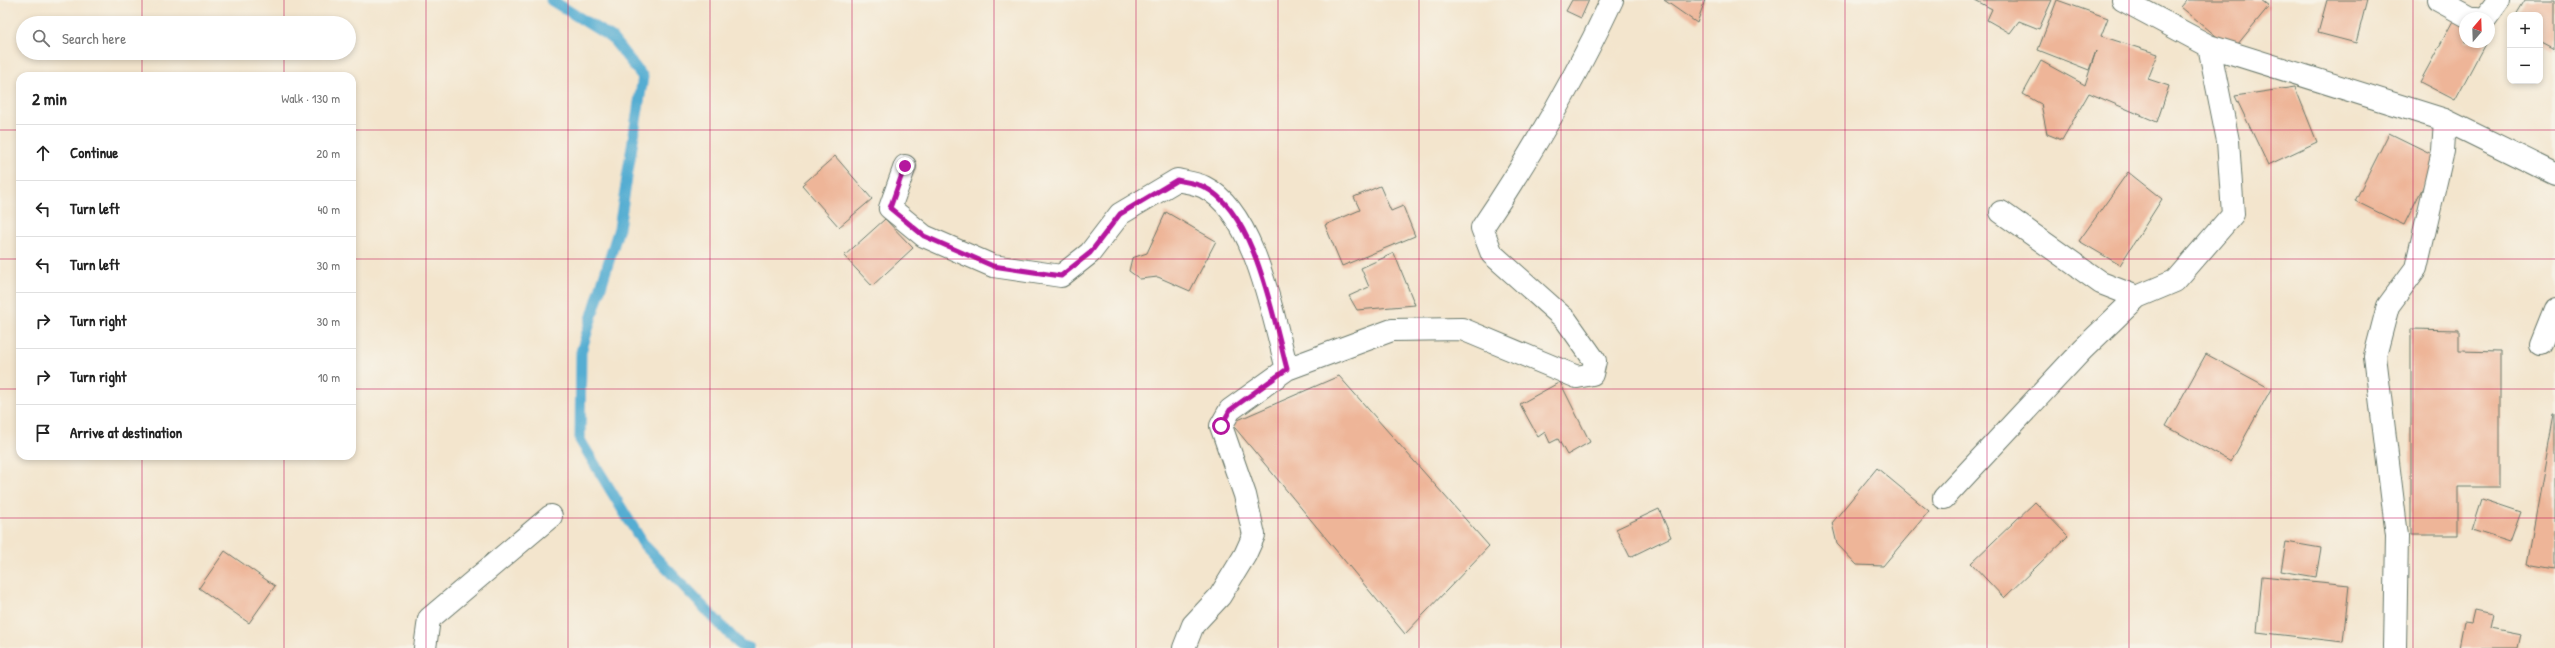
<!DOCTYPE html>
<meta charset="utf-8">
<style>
:root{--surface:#fff;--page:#f2f2f2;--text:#222;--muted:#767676;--line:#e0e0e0}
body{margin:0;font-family:"Patrick Hand",sans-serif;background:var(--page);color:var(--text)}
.controls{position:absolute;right:12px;top:12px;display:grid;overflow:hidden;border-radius:8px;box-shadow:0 2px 6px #0003}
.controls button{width:36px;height:36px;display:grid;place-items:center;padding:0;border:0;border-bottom:1px solid var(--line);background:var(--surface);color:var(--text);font:20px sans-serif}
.compass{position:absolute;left:2459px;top:12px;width:36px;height:36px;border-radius:50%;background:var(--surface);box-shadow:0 2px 6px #0003;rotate:19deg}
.stop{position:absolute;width:12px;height:12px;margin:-9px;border:3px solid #b5179e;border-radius:50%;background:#fff}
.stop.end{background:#b5179e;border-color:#fff;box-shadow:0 1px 4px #0008}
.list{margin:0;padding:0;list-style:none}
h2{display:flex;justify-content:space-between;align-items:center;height:52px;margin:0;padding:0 16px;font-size:17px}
h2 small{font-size:13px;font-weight:400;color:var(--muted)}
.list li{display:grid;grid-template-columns:26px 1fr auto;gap:12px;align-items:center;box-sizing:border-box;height:56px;padding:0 16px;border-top:1px solid var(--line)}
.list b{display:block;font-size:15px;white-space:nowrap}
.list em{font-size:13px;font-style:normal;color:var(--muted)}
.icon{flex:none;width:22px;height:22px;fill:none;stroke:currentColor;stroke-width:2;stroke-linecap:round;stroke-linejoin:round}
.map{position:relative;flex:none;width:2555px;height:648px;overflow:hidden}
.search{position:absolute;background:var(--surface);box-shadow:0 2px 6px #0003;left:16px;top:16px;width:340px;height:44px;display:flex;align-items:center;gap:10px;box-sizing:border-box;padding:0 14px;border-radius:22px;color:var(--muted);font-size:15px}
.panel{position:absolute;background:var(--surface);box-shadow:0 2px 6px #0003;left:16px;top:72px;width:340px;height:388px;border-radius:12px}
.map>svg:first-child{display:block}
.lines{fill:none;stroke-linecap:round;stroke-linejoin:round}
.stream{stroke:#55add2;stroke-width:11}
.building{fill:#eeb598}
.minor-casing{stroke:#69786a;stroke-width:24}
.minor{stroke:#fff;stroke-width:22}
.route{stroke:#b5179e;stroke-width:5}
.grid{fill:none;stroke:#c2185b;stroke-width:1;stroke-opacity:0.55}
</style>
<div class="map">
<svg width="2555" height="648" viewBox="0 0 2555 648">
<rect width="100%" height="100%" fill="#f7f3e8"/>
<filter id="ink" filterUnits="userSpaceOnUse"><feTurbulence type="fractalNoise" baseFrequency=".025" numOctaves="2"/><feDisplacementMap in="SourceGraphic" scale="8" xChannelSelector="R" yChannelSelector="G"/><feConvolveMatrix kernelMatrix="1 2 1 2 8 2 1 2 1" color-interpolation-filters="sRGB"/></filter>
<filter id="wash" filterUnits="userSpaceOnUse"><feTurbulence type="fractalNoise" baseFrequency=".012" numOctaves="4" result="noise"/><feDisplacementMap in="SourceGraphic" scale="16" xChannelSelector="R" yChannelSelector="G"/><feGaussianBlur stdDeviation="0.9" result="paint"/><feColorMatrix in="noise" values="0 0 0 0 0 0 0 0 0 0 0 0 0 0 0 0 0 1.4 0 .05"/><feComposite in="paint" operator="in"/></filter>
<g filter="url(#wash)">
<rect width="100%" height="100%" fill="#f3e5cd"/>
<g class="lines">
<!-- stream -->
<path class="stream" d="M551 0 612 38 643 77 619 228 581 352 580 440 644 545 740 645 749 648"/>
</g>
<g id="blocks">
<!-- building -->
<path class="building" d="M1572 0H1589L1581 18 1566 11Z
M1664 0H1705L1697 23Z
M1975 0H2052L2039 29 2019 21 2010 33 1987 20 1992 9Z
M2057 0 2108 18 2101 36 2158 54 2148 79 2169 86 2157 122 2089 93 2062 140 2047 134 2041 104 2023 94 2041 61 2085 85 2096 51 2089 70 2038 50Z
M2187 0H2261L2269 6 2233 50 2181 7Z
M2327 0H2367L2356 43 2318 33Z
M2525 0H2555V50L2540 42V15H2516Z
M2454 19 2465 25V42H2486L2455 100 2420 82Z
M2295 87 2317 142 2268 165 2235 96Z
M2389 133 2438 157 2404 225 2355 201Z
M835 156 872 199 839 227 802 185Z
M2128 172 2162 199 2120 265 2079 241Z
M1380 186 1391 211 1403 206 1415 236 1342 266 1325 225 1360 210 1354 197Z
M1166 212 1216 241 1190 291 1158 277 1140 279 1129 271 1132 258 1147 253Z
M885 219 913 248 872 286 844 256Z
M1394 253 1415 305 1357 310 1349 296 1369 287 1361 268Z
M2411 329 2459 330V351L2500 352V487H2458V535H2411Z
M2206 354 2271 389 2231 462 2166 426Z
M1339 376 1489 546 1405 634 1231 423Z
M1560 382 1590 442 1567 455 1558 439 1550 443 1545 432 1538 437 1520 404Z
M2554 416H2555V569L2527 564Z
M1877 468 1929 511 1883 566 1857 565 1837 544 1832 523Z
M2482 499 2521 512 2510 542 2472 530Z
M2035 502 2068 536 2004 598 1971 563Z
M1659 509 1671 537 1630 557 1616 529Z
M2286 542 2321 548 2316 577 2281 571Z
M225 551 275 586 249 623 199 588Z
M2262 576 2349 585 2343 642 2257 632Z
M2475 610 2493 614 2490 628 2521 634 2518 648H2459L2464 622 2472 623Z"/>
</g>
</g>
<g filter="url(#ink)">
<use href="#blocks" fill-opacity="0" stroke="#69786a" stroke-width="1"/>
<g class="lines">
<!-- minor casing -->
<g class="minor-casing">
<path id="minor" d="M2123 0 2209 46 2445 120 2555 174
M2438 0 2471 18H2477
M2486 18 2499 0
M905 166 890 208 924 236 993 266 1061 276 1090 253 1120 214 1177 180C1185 182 1196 183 1204 187 1255 212 1273 317 1287 369
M2001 212 2101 283 2137 297 2175 281 2233 214 2228 141 2209 46
M2541 344 2555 309
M1944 498 2083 349 2137 297
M425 648 429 619 551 516
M1184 648 1193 625 1220 596 1245 555 1254 535 1245 495 1221 426 1230 410 1287 369 1392 330 1462 329 1577 377 1592 374 1595 361 1566 320 1492 254 1482 228C1531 155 1575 79 1612 0
M2395 648 2397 536 2375 356 2388 306 2416 268 2443 151 2445 120"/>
</g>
<!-- minor -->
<use href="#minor" class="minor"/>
</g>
</g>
<g class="lines" filter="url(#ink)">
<!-- route -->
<path class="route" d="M905 166 890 208 924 236 993 266 1061 276 1090 253 1120 214 1177 180C1185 182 1196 183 1204 187 1255 212 1273 317 1287 369L1230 410 1221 426"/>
</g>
<!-- grid -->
<path class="grid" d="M142 0V23M284 0V23M426 0V648M568 0V648M710 0V648M852 0V648M994 0V648M1136 0V648M1278 0V648M1419 0V648M1561 0V648M1703 0V648M1845 0V648M1987 0V648M2129 0V648M2271 0V648M2413 0V648M142 53V76M284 53V76M0 130H20M352 130H2555M0 259H20M352 259H2555M0 389H20M352 389H2555M142 456V648M284 456V648M0 518H2555"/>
</svg>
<div class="controls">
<button>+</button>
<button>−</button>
</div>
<svg class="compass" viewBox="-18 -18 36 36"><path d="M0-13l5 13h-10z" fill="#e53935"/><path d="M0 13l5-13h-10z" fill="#767676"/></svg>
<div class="stop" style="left:1221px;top:426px"></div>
<div class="stop end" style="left:905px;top:166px"></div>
<div class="search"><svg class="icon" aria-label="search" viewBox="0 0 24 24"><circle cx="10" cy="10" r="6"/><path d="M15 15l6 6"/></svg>Search here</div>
<section class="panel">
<h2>2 min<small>Walk · 130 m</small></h2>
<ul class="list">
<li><svg class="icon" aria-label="ahead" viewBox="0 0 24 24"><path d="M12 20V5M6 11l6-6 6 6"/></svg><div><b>Continue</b></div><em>20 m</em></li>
<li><svg class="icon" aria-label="left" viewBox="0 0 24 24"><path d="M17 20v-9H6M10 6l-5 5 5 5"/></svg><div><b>Turn left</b></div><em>40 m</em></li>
<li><svg class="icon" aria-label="left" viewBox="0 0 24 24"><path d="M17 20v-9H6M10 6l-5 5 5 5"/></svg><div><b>Turn left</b></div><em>30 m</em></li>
<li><svg class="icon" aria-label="right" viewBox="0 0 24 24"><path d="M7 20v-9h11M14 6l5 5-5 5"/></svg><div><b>Turn right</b></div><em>30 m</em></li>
<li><svg class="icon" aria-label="right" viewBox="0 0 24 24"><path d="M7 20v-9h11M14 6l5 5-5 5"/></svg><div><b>Turn right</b></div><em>10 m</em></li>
<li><svg class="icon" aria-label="arrive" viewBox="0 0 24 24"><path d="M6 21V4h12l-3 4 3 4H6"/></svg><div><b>Arrive at destination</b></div></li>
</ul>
</section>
</div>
